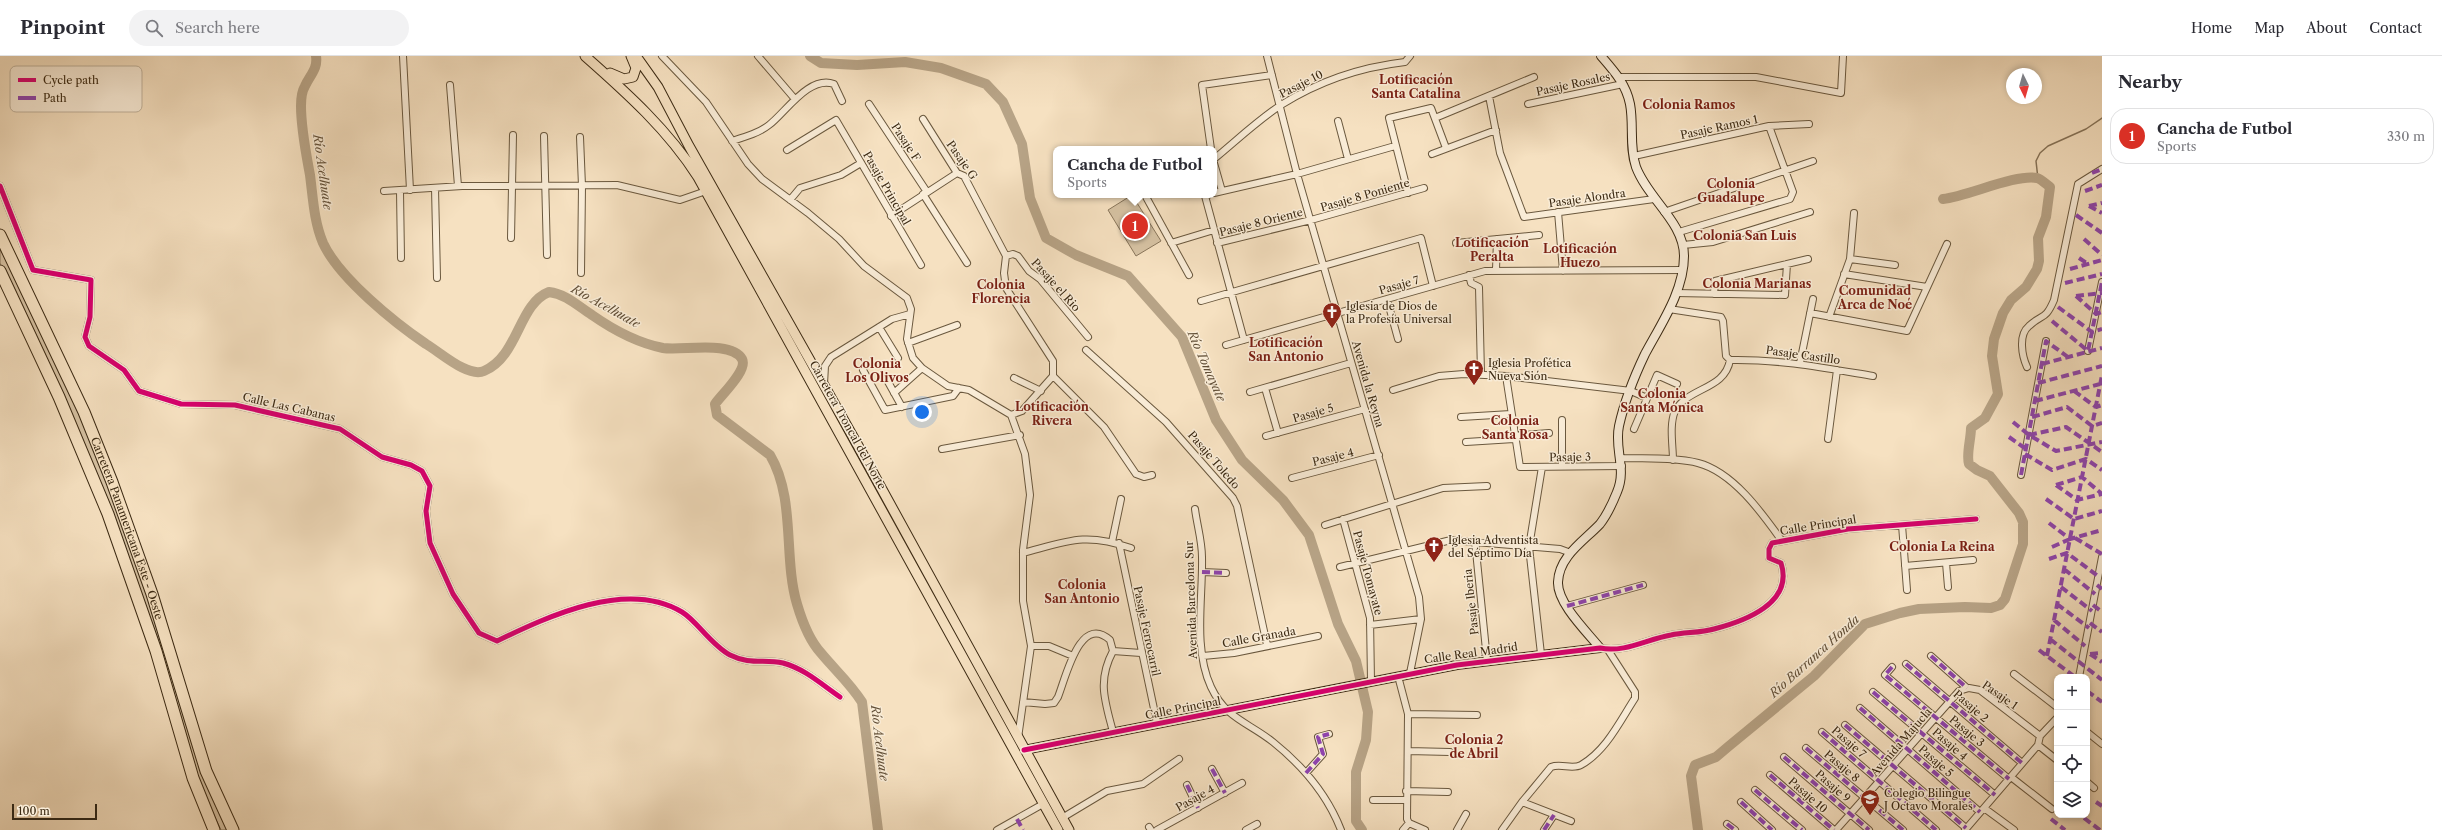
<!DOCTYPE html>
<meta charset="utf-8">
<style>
:root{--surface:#fff;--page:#f2f2f3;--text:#2b2b33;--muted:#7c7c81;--line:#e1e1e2;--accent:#d93025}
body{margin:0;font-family:"Libre Caslon Text",serif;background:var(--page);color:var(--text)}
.controls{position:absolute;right:12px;bottom:12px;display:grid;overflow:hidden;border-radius:8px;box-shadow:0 2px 6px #0003}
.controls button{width:36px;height:36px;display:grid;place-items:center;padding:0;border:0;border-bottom:1px solid var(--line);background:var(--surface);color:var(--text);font:20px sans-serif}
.compass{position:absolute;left:2006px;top:12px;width:36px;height:36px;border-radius:50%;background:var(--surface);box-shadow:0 2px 6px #0003;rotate:175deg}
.scale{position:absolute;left:12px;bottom:10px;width:85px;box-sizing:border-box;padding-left:4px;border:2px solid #3c2a13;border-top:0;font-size:11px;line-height:14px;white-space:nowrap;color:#3c2a13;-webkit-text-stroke:3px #f9ecd7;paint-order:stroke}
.you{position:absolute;left:922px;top:356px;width:14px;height:14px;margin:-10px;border:3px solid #fff;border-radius:50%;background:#1a73e8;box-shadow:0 0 0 6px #1a73e833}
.badge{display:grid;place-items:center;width:26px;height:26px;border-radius:50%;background:var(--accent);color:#fff;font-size:13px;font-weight:700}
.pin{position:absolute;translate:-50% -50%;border:2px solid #fff;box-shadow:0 1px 4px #0006}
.popup{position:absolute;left:1053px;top:90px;width:164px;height:52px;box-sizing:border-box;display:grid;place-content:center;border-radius:8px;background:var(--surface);filter:drop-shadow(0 1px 3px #0005);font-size:13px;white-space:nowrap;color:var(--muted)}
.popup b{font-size:15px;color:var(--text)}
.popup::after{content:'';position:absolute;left:50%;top:100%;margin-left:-8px;border:8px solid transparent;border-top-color:var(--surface)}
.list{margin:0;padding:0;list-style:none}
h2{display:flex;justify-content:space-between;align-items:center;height:52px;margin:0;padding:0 16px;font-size:17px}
h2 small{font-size:13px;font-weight:400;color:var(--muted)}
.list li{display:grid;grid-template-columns:26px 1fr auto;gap:12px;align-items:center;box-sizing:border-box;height:56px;margin:0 8px 8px;padding:0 8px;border:1px solid var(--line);border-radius:16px}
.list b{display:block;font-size:15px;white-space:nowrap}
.list p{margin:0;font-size:13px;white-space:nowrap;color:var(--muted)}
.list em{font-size:13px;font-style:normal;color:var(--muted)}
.icon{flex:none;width:22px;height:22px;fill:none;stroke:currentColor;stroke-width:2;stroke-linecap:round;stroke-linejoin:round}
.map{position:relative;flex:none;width:2102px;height:774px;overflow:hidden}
header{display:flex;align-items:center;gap:24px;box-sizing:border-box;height:56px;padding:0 20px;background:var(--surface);border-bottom:1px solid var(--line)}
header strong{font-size:19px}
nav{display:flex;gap:22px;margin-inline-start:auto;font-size:14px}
.search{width:280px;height:36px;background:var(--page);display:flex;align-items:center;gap:10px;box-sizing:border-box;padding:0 14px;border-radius:22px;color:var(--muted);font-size:15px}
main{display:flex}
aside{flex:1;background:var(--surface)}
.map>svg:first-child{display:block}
.green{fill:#d6c2a3;stroke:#89765b}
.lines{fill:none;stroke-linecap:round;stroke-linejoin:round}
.stream{stroke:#867358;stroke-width:1.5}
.river{stroke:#b7a386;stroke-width:10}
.street-casing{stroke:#6a583e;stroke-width:8}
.secondary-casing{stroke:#3c2a13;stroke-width:10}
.primary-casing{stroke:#3c2a13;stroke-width:11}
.highway-casing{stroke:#3c2a13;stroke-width:13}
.street{stroke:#f9ecd7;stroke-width:6}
.secondary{stroke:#f9ecd7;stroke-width:8}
.primary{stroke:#f6e1c1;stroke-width:9}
.highway{stroke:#f6e1c1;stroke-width:11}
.quiet{stroke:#8e44ad;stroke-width:4;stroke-dasharray:8 4;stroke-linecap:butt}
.cycleway-casing{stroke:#f9ecd7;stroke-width:8}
.cycleway{stroke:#d6006c;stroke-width:5}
.labels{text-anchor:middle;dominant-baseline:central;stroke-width:3;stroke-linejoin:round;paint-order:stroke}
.street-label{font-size:11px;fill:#3c2a13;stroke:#f9ecd7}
.poi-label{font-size:11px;fill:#3c2a13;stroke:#f9ecd7;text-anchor:start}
.neighbourhood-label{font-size:12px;font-weight:bold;fill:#7a1f14;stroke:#f9ecd7}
.water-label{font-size:12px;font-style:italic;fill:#614e36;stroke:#f9ecd7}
.key{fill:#f9ecd7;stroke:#c0b29c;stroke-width:1}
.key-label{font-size:11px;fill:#3c2a13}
</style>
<header>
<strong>Pinpoint</strong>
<div class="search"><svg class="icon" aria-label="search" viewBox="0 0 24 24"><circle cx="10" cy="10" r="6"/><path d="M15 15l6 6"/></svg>Search here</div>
<nav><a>Home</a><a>Map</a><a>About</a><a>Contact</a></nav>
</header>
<main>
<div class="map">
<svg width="2102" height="774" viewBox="0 0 2102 774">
<rect width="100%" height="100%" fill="#f6e1c1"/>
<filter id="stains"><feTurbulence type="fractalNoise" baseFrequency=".005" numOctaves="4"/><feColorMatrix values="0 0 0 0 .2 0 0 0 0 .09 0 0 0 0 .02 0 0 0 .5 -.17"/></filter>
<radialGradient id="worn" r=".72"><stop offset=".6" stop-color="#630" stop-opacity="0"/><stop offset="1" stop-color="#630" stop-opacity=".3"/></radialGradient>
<!-- green -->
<path class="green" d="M1132 139 1161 185 1136 200 1108 154Z
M0 188 70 335 107 421 229 774H221L204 738 116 468 63 337 0 207Z"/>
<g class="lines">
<!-- stream -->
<path class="stream" d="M2038 123 2036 105 2040 97 2048 90 2086 73 2102 62"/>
<!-- river -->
<path class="river" d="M316 0C318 13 310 19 305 30 302 35 301 45 301 50 301 73 306 97 310 119 313 142 314 166 323 187 339 222 395 267 426 288 440 296 468 322 484 315 519 300 518 248 549 236 566 238 578 250 592 259 612 273 638 287 663 292 682 295 731 284 742 303 748 314 722 338 715 348L717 359 770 399C796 443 783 501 797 548 802 565 809 584 821 597 835 614 850 627 862 646L878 774
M810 0 821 7 857 9 905 6 941 12 986 28 1003 46 1022 88 1030 142 1046 182 1076 199 1128 220 1182 281 1216 364 1242 404 1283 444 1309 479 1338 568 1356 605 1368 656 1366 684 1356 716V765L1362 774
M1698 774 1691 720 1695 709 1716 701 1729 690 1814 620 1865 568 1900 557 1919 553 1965 551 1991 552 2000 549 2005 543 2023 488V466L2019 457 1990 420 1977 414 1969 408C1966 399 1971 383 1971 372L1985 362 1998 338 1992 300 1994 283 2003 257 2011 244 2026 231 2037 213 2039 205 2038 182 2046 161 2050 131C2046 128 2041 123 2037 122 2015 118 1968 140 1943 143"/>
<!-- street casing -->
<g class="street-casing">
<path id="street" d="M403 0 410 134
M662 0 706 46 748 108 762 123 808 157 839 183 864 210 907 242 911 253 907 283 913 302 922 312 948 330 969 334 1011 359 1025 398 1030 439 1023 494V545L1031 590 1018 682
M758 0 794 42
M1267 0 1297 118 1419 541 1421 563 1410 617
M1618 21H1756L1841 37 1843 0
M450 29 458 130
M1489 40 1500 97 1524 161 1654 143
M869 48 927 136
M1528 48 1623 28
M1435 62 1534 21
M923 63 957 117 964 120 1006 200
M1338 65 1348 103
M544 80 547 199
M580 81 582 130 581 217
M732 85C745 81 759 77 769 69 786 56 809 19 834 28L842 45
M1211 93 1202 29 1272 19
M787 94 836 64 921 209
M1432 98 1496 74
M1634 100 1769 70 1809 68
M1214 103C1236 85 1258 64 1281 49 1319 25 1362 11 1405 6L1410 0
M1214 107 1222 135
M0 130 33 214 91 224 90 261 85 281 89 290 124 314 139 335 181 348 235 349 340 373 382 401 411 409 422 415 430 430 426 455 430 487 453 538 479 577 497 585C549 560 627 523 682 556 697 565 711 589 730 599 750 609 764 603 783 607 805 613 821 628 840 641
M435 132 437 222
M384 135 462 130 617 129 680 144 706 135
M400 135 401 202
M1214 137 1297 118 1395 90
M1408 137 1389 62 1431 52 1446 92
M923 138 967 207
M1145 139 1189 219
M1208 139 1205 140 1244 284
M790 144 800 132 841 119 861 107
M1558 156 1563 215
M1664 156 1813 105
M891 160 957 117
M1679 176 1790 143 1793 136 1769 70
M511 182 513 79
M1171 187 1214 174
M1217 187 1311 164 1424 132
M1456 187 1539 179
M1683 189 1713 186 1810 156
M1006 200 1004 217 1006 232 1053 305V320L1022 355 1011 359
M1006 200 1013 198 1018 200 1029 215 1040 223 1088 281
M1850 203 1895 209
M1496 214 1497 183
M1844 218 1927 231
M1469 219 1471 227 1479 231 1481 318
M1676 237 1785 239 1787 208
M1714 238 1715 225 1808 203
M1387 243 1398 283
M1201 245 1421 182 1433 230
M1669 253 1721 261 1723 265 1726 300 1730 304C1779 303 1825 312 1873 320
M1810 257 1907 275 1947 188
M1829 261 1850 203 1854 157
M879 271 898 302
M908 287 957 269
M1226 289 1485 215 1683 214
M1086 294 1166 366 1233 442 1237 450 1267 589
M2088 295 2102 226
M1800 307 1813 243
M2027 311C2022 300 2018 279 2029 270 2043 257 2045 265 2054 244L2078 128 2102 113
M863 314 885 354 953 340 959 332
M1053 320 1104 371 1136 418 1144 421 1152 419
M1506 320 1520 411 1622 410
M1014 322 1041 335
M887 324 902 351
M824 328 825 310 831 301 892 263 910 258
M1265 332 1278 377
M1393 334 1439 320 1464 318 1506 320 1631 335 1647 342
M1250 336 1351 307
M894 337 922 312
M1461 361 1511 358
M1562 364V410
M1634 373 1657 319 1677 328
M1266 380 1365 353
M1513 380 1549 377
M1828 383 1837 314
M1466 386 1514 383
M942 393 1020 379
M1621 402C1646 403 1674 401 1698 407 1733 416 1762 457 1782 485
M1673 404C1673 390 1669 369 1675 355 1688 331 1725 334 1730 304
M2021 419 2046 285
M1292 422 1379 399
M1195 453C1197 469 1202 485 1202 501 1203 542 1193 592 1211 631 1226 663 1248 666 1273 686 1303 710 1327 738 1341 774
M1343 463 1370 562 1371 625
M1325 469 1443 432 1487 430
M1902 469 1907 534
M1475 485 1487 604
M1112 486 1121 443
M1119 487 1157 667
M1023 497C1068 485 1085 476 1131 492
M1946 507 1948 531
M1905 510 1973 504
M1340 511 1451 484 1560 493 1571 497
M1202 516 1226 517
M1567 550 1643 529
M1370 569 1421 563
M1031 590H1049L1073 600
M1600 592C1625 597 1647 583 1671 579 1685 576 1700 577 1714 573 1745 565 1794 547 1781 507L1769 502V493L1772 487 1848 473 1976 463
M1113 595 1141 597
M1541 598 1529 491 1542 411
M1203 600 1234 597 1318 580
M1931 600 1967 632
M1906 608 2022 707
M1892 611 1885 619 2009 723
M2014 618 2057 651
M1398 620 1408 658 1407 763 1409 767 1425 774
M2079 621 2102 501
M1873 636 1995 739
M1023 646 1045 648 1054 647 1058 641C1066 621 1080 557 1110 584L1113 595
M1860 652 1980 756
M1408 658 1477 659
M1845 669 1966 772
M1113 676C1105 645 1097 625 1113 595
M1822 676 1936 774
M2087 676 2102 688
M2038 689 2057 704
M1806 692 1903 774
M1408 695 1450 696
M1784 701 1869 774
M1212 713 1225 737
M1306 717 1323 698 1318 681 1329 678
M1770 719 1834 774
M2011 721 2052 753
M2087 726 2094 732
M1187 729 1198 752
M1755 734 1802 774
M1406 735 1448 736
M1373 744H1406
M1522 746 1571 765
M1741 746 1772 774
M1984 752 2014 774
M1062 762 1107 735 1143 728 1179 703
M1727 768 1735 774
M1149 771 1151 774
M997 774 1043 748
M1157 774 1242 727
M1246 774 1257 768
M1403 774 1409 767
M1457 774 1466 758
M1502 774 1522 746 1551 711C1561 707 1572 714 1581 709 1606 695 1620 665 1635 642V636L1608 594
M1544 774 1554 759
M1836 774 1959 635 1969 632 1980 634 2040 680
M1965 774 2038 689 2040 680 2057 662"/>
</g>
<!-- secondary casing -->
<g class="secondary-casing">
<path id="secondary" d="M1024 694 1457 609 1600 592C1587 576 1557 547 1558 526 1559 500 1584 485 1600 468 1607 459 1613 446 1617 436 1627 413 1614 393 1619 370 1624 347 1635 319 1645 298 1661 268 1684 235 1684 200 1684 166 1648 143 1636 111 1629 91 1634 69 1630 48 1626 28 1614 15 1601 0"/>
</g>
<!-- primary casing -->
<g class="primary-casing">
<path id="primary" d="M585 0C627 37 668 74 698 121L1058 774
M636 0 658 31 689 90 856 386 1069 774
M610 17 624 23 633 21 636 12 631 0"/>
</g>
<!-- highway casing -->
<g class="highway-casing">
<g id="highway">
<path id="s1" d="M0 179 84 356 112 426 152 538 206 715 233 774"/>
<path d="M0 215 59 341 108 458 156 595 193 722 214 774"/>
</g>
</g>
<!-- street -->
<use href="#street" class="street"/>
<!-- secondary -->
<use href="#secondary" class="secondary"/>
<!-- primary -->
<use href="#primary" class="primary"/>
<!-- highway -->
<use href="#highway" class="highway"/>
<!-- quiet -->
<path class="quiet" d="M2092 117 2102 113
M2085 135 2102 129
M2089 150 2102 157
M2089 150 2102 147
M2076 159 2102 177
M2084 183 2102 199
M2079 202 2088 208
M2070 213 2102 204
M2065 227 2102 218
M2076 240 2096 258 2102 256
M2076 240 2102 237
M2058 251 2092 276 2102 273
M2052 265 2088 295 2102 226
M2042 308 2102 292
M2038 327 2102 310
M2074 335 2096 351 2102 349
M2035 345 2100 328 2102 329
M2032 361 2067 351 2092 370 2102 367
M2013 366 2029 379 2056 395 2102 386
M2029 379 2066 371 2102 396
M2009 381 2026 393
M2025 398 2052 414 2086 403 2102 414
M2021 419 2046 285 2068 301
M2056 429 2082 421 2102 438
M2056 429 2077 444 2102 438
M2046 443 2074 463 2102 455
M2049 467 2070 483 2102 474
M2075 482 2102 498
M2052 491 2070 483
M2049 503 2067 497 2098 520
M2064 513 2095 538
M1202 516 1226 517
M2097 529 2102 533
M2061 531 2092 555
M2057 548 2089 572
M2093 549 2102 556
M1567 550 1643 529
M2054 564 2085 590
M2090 567 2102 576
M2050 583 2102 624
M2039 594 2075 621
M2090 598 2102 606
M2090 598 2102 597
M1931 600 1967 632
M2047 600 2102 319
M1906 608 2022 707
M1892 611 1885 619 2009 723
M2087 635 2102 646
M1873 636 1995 739
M1860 652 1980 756
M1845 669 1966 772
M1822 676 1936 774
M1806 692 1903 774
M1784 701 1869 774
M1212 713 1225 737
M1306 717 1323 698 1318 681 1329 678
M1770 719 1834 774
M1187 729 1198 752
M1755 734 1802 774
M1741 746 1772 774
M2096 746 2102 750
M2084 762 2100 774
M1017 763 1023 774
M2051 763 2065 774
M1727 768 1735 774
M1544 774 1554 759"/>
<!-- cycleway casing -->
<g class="cycleway-casing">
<path id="cycleway" d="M0 130 33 214 91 224 90 261 85 281 89 290 124 314 139 335 181 348 235 349 340 373 382 401 411 409 422 415 430 430 426 455 430 487 453 538 479 577 497 585C549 560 627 523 682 556 697 565 711 589 730 599 750 609 764 603 783 607 805 613 821 628 840 641
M1024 694 1457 609 1600 592C1625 597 1647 583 1671 579 1685 576 1700 577 1714 573 1745 565 1794 547 1781 507L1769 502V493L1772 487 1848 473 1976 463"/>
</g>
<!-- cycleway -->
<use href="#cycleway" class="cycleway"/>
</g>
<!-- icons -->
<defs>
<g id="church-pin" transform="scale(1)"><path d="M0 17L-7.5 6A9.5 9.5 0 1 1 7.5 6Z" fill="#8f2418" stroke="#f9ecd7"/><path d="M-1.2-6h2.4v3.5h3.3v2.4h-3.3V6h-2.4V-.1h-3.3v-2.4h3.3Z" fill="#fff"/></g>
<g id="school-pin" transform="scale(1)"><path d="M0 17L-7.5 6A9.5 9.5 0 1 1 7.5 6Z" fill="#8f2418" stroke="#f9ecd7"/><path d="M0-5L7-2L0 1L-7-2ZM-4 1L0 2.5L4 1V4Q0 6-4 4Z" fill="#fff"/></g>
</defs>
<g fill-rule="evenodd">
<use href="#church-pin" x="1332" y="256"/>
<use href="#church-pin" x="1474" y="313"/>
<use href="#church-pin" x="1434" y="490"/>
<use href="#school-pin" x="1870" y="743"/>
</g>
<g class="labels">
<!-- street labels -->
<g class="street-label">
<text transform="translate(1301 28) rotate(-27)">Pasaje 10</text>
<text transform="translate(1573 28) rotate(-12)">Pasaje Rosales</text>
<text transform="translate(1719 71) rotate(-12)">Pasaje Ramos 1</text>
<text transform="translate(906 86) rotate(57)">Pasaje F</text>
<text transform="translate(962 104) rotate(55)">Pasaje G</text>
<text transform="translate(887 132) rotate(60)">Pasaje Principal</text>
<text transform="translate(1365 139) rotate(-16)">Pasaje 8 Poniente</text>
<text transform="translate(1587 142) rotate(-8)">Pasaje Alondra</text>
<text transform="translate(1261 166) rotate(-14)">Pasaje 8 Oriente</text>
<text transform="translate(1056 229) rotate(48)">Pasaje el Rio</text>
<text transform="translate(1399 229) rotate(-16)">Pasaje 7</text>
<text transform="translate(1803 299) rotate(8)">Pasaje Castillo</text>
<text transform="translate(1368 328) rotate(74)">Avenida la Reyna</text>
<text transform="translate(289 351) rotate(13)">Calle Las Cabanas</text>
<text transform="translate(1313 357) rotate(-16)">Pasaje 5</text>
<text transform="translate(848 369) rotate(61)">Carretera Troncal del Norte</text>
<text transform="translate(1333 401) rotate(-14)">Pasaje 4</text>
<text transform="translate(1570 401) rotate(-1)">Pasaje 3</text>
<text transform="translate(1214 404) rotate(49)">Pasaje Toledo</text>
<text transform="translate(1818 469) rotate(-9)">Calle Principal</text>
<text stroke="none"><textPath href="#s1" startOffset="320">Carretera Panamericana Este - Oeste</textPath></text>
<text transform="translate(1368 517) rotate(75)">Pasaje Tomayate</text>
<text transform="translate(1191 544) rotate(-92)">Avenida Barcelona Sur</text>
<text transform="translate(1471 546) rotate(-96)">Pasaje Iberia</text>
<text transform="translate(1147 575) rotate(78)">Pasaje Ferrocarril</text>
<text transform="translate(1259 581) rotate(-10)">Calle Granada</text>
<text transform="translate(1471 597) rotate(-8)">Calle Real Madrid</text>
<text transform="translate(2000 639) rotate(35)">Pasaje 1</text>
<text transform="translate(1971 650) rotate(41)">Pasaje 2</text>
<text transform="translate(1183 652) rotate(-11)">Calle Principal</text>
<text transform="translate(1967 675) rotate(40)">Pasaje 3</text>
<text transform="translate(1849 686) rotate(41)">Pasaje 7</text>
<text transform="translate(1901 686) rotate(-49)">Avenida Majucla</text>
<text transform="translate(1950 688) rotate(41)">Pasaje 4</text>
<text transform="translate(1936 705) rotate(41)">Pasaje 5</text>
<text transform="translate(1842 710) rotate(40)">Pasaje 8</text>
<text transform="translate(1833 730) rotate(41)">Pasaje 9</text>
<text transform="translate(1808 739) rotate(41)">Pasaje 10</text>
<text transform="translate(1195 742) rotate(-29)">Pasaje 4</text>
</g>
<!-- poi labels -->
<g class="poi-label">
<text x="1346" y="250">Iglesia de Dios de<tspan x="1346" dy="13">la Profesía Universal</tspan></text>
<text x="1488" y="307">Iglesia Profética<tspan x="1488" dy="13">Nueva Sión</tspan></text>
<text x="1448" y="484">Iglesia Adventista<tspan x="1448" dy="13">del Séptimo Día</tspan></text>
<text x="1884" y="737">Colegio Bilingue<tspan x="1884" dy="13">J Octavo Morales</tspan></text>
</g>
<!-- neighbourhood labels -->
<g class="neighbourhood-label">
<text x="1416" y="23">Lotificación<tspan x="1416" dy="14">Santa Catalina</tspan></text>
<text x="1689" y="48">Colonia Ramos</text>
<text x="1731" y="127">Colonia<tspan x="1731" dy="14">Guadalupe</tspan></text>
<text x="1745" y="179">Colonia San Luis</text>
<text x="1492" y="186">Lotificación<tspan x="1492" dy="14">Peralta</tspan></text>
<text x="1580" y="192">Lotificación<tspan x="1580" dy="14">Huezo</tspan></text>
<text x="1757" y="227">Colonia Marianas</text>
<text x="1001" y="228">Colonia<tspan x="1001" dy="14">Florencia</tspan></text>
<text x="1875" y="234">Comunidad<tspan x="1875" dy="14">Arca de Noé</tspan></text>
<text x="1286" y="286">Lotificación<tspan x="1286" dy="14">San Antonio</tspan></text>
<text x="877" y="307">Colonia<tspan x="877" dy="14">Los Olivos</tspan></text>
<text x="1662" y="337">Colonia<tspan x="1662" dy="14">Santa Mónica</tspan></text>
<text x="1052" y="350">Lotificación<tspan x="1052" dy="14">Rivera</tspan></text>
<text x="1515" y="364">Colonia<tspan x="1515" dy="14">Santa Rosa</tspan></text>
<text x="1942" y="490">Colonia La Reina</text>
<text x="1082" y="528">Colonia<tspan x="1082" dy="14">San Antonio</tspan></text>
<text x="1474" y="683">Colonia 2<tspan x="1474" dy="14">de Abril</tspan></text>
</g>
<!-- water labels -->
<g class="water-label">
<text transform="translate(323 116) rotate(82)">Río Acelhuate</text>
<text transform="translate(606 250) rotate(29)">Río Acelhuate</text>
<text transform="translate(1207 310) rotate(66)">Río Tomayate</text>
<text transform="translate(1814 600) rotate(-42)">Río Barranca Honda</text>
<text transform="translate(880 687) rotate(83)">Río Acelhuate</text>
</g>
</g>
<!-- legend -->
<rect x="10" y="10" width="132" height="46" rx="6" class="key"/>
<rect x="18" y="22" width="18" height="4" fill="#d6006c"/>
<rect x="18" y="40" width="18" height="4" fill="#8e44ad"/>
<g class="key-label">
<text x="43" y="28">Cycle path</text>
<text x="43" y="46">Path</text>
</g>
<rect width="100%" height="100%" filter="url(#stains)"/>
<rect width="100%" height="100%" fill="url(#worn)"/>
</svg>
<div class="controls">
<button>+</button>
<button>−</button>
<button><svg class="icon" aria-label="locate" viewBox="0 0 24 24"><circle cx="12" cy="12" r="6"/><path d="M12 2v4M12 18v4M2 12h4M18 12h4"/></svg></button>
<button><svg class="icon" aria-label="layers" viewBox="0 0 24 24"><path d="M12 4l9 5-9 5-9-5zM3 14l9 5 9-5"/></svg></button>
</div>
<svg class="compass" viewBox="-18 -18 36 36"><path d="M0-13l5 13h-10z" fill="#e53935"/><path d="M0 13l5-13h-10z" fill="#7c7c81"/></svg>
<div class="scale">100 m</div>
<div class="you"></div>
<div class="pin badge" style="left:1135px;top:170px">1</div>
<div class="popup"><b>Cancha de Futbol</b>Sports</div>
</div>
<aside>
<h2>Nearby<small></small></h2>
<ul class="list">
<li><span class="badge">1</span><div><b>Cancha de Futbol</b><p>Sports</p></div><em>330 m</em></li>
</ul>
</aside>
</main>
